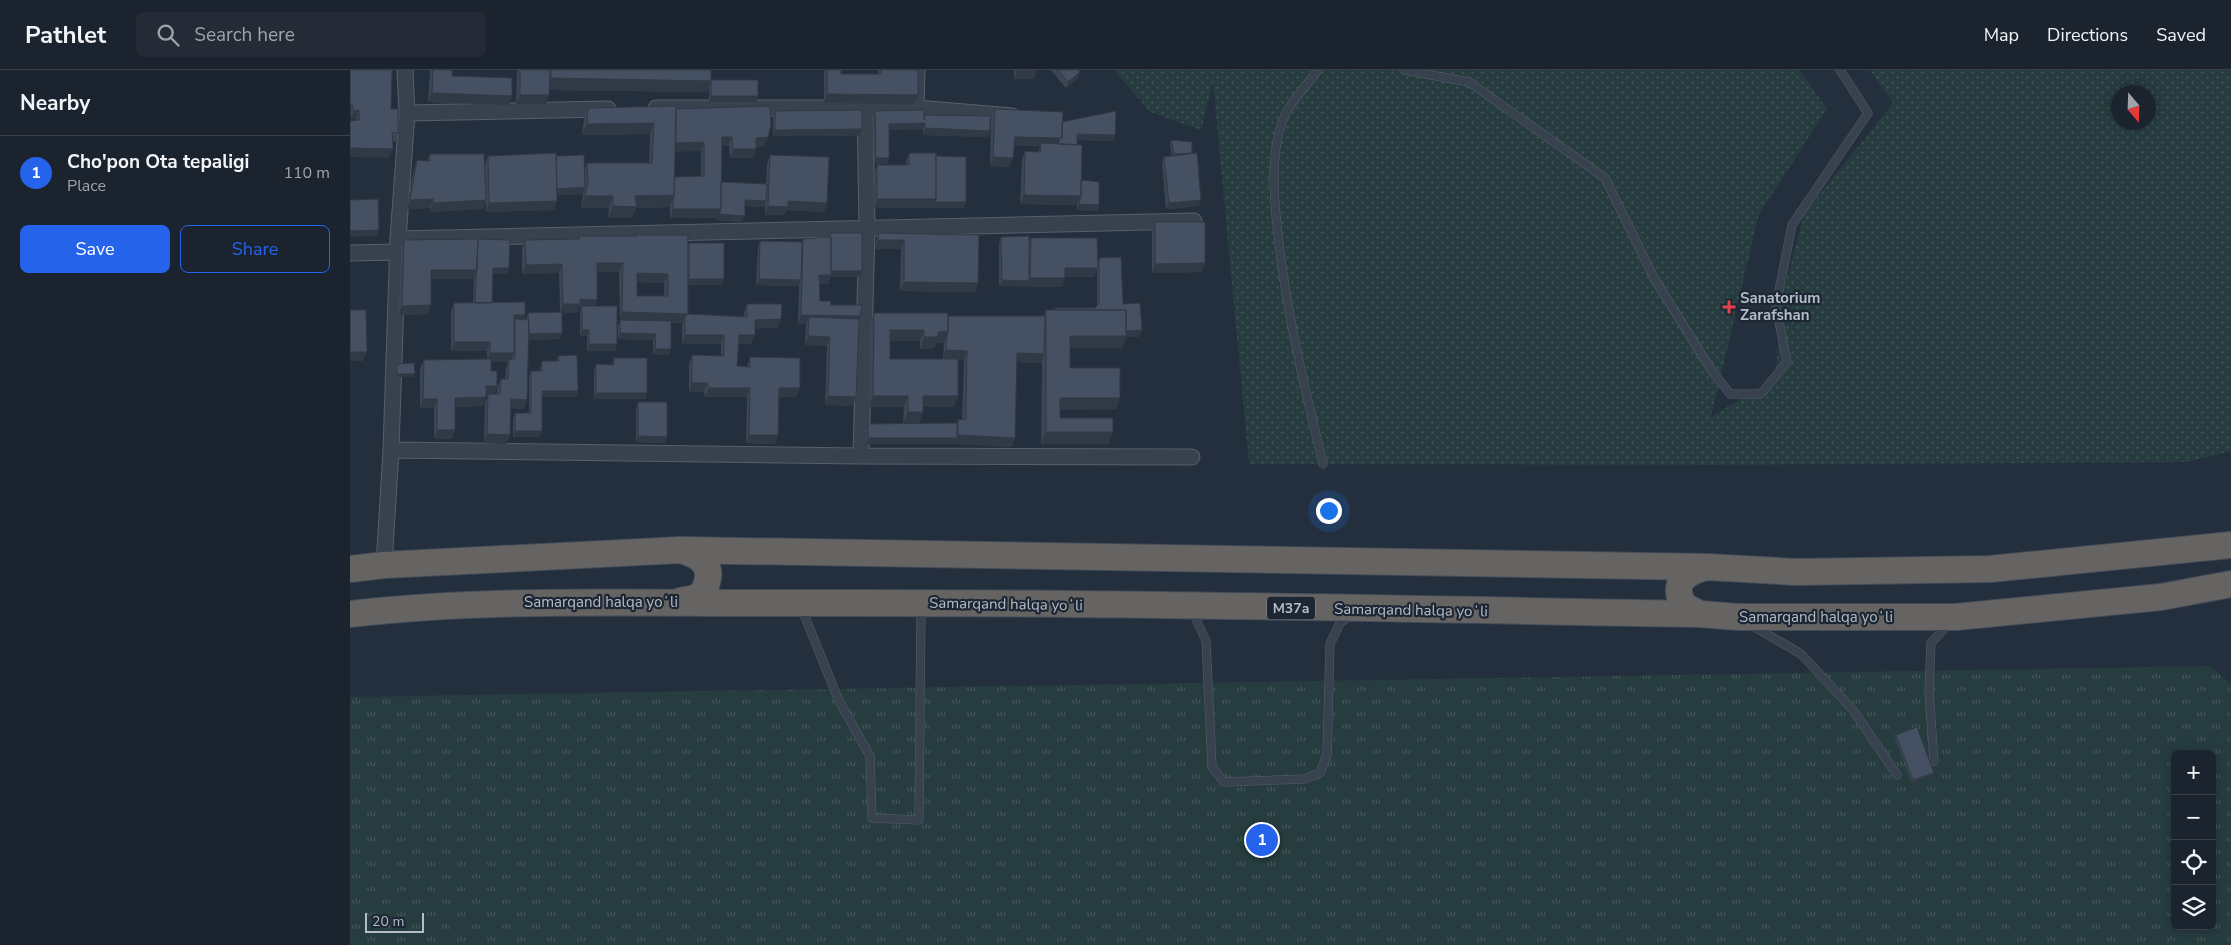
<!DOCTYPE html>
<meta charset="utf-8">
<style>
:root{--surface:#1b232e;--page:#242b36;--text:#f1f3f6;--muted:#a0a4aa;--line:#39404a;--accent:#2563eb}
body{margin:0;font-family:"Nunito Sans",sans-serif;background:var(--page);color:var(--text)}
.controls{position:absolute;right:15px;bottom:15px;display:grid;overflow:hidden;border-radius:8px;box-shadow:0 2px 12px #0003}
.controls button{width:45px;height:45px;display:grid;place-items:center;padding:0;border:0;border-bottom:1px solid var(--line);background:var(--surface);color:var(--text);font:25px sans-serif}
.compass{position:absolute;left:1761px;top:15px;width:45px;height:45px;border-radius:50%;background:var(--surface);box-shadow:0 2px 12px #0003;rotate:161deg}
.scale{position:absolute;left:15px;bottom:12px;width:59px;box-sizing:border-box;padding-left:5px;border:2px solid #b4bcc9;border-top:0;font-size:14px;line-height:18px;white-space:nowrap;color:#b4bcc9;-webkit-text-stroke:4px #1d2633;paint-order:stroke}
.you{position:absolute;left:978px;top:440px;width:18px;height:18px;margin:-12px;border:4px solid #fff;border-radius:50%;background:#1a73e8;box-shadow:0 0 0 8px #1a73e833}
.badge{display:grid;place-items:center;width:32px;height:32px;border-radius:50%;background:var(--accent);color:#fff;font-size:16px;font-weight:700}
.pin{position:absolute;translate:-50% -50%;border:2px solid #fff;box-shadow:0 1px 5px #0006}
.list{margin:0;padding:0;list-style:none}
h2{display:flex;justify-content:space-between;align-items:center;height:65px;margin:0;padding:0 20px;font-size:21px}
h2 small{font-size:16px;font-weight:400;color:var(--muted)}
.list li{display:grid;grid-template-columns:32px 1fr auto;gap:15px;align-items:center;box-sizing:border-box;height:75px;padding:0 20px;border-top:1px solid var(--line)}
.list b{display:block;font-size:19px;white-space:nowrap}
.list p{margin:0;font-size:16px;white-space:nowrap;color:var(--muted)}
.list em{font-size:16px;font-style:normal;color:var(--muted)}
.actions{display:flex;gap:10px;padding:15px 20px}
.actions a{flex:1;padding:11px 0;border:1px solid var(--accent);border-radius:8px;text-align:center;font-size:18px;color:var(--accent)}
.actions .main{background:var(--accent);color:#fff}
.icon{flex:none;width:28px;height:28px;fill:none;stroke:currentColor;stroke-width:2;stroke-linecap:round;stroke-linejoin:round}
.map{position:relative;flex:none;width:1881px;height:875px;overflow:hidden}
header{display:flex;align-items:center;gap:30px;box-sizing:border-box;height:70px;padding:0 25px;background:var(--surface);border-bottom:1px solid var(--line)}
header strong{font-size:24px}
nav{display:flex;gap:28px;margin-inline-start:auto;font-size:18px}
.search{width:350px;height:45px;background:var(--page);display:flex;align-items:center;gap:12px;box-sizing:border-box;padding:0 18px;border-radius:8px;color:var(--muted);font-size:19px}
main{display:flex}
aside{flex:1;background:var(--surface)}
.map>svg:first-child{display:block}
.grass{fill:url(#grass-tufts);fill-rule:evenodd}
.park{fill:url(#park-dots);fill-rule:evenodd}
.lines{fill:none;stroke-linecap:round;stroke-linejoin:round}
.service-casing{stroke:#565f6c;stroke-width:9}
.minor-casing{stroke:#565f6c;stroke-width:17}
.trunk-casing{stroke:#434c59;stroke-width:28}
.service{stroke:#38414e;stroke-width:8}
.minor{stroke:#38414e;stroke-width:15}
.trunk{stroke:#656462;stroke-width:26}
.wall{fill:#3b4654;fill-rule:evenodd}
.shaded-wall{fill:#303945}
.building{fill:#455162;stroke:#303945;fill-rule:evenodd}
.health-dot{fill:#e0444e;stroke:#1d2633;stroke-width:2}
.labels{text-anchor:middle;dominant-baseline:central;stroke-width:4.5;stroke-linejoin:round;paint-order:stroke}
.shield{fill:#1d2633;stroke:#878f9c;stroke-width:1}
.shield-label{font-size:14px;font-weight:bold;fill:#b4bcc9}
.poi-label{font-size:15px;font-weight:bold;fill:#b4bcc9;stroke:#1d2633;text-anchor:start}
.street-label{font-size:15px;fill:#b4bcc9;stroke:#1d2633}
</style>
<header>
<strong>Pathlet</strong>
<div class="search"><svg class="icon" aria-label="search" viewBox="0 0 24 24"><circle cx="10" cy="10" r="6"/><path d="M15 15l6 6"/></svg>Search here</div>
<nav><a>Map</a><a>Directions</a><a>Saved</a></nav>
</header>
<main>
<aside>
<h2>Nearby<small></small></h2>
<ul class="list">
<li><span class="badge">1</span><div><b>Cho'pon Ota tepaligi</b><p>Place</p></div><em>110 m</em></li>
</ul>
<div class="actions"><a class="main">Save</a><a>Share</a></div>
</aside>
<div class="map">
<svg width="1881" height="875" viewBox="0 0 1881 875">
<defs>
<pattern id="grass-tufts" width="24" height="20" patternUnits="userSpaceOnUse" patternTransform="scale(1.25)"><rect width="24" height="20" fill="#263c3f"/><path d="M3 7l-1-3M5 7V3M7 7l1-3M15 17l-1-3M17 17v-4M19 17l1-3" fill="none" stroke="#435659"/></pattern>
<pattern id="park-dots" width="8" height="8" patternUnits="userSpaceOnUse" patternTransform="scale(1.25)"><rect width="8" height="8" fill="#263c3f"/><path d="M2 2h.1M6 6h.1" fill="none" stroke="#435659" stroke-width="1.8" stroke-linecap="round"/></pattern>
</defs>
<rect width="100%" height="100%" fill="#242f3e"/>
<!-- grass -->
<path class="grass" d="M1860 596 1881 614V875H0V627ZM1825 684H1862V856H1825Z"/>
<!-- park -->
<path class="park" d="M764 0H1449L1477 39 1409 144 1361 347 1425 309 1433 223 1454 144 1543 33 1520 0H1881V381L1837 392 1362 395 899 394 863 12 851 60 800 42ZM1768 22H1798V52H1768Z"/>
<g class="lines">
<!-- service casing -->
<g class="service-casing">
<path id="service" d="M968 0C958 14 944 28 936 43 917 82 925 140 930 182 939 254 956 323 973 394
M1054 0 1119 12 1255 108 1304 208 1360 298 1380 324H1411L1437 292 1426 236 1442 155 1518 43 1490 0
M451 537 489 631 520 686 522 748 569 750 571 536
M842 540 856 571 862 697 874 712 954 709 970 703 977 685 980 574 990 553 1001 544
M1403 556 1451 584 1503 640 1547 705
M1584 691 1579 622 1581 573 1599 554"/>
</g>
<!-- minor casing -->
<g class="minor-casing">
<path id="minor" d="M515 38H566L567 0
M566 38 662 46
M57 43 258 39
M48 169 844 151
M0 183 48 182
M41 380 511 386 517 158 515 38H306
M511 386 842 387
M34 495 41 380 48 169 57 43 55 0"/>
</g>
<!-- trunk casing -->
<g class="trunk-casing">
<path id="trunk" d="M0 499 34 495 330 480 1357 497 1447 502 1640 499 1881 475
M330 531C336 530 344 529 349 526 353 523 356 517 357 512 363 493 346 484 330 480
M0 544C151 527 302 534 454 533 753 532 1051 539 1350 544L1388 547H1606L1811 527 1881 514
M1350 544 1334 536C1321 513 1335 502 1357 497"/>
</g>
<!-- service -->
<use href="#service" class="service"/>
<!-- minor -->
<use href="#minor" class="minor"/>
<!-- trunk -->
<use href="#trunk" class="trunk"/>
</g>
<!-- wall -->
<path class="wall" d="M0 0 41 39 48 63 45 72 42 71 39 88 6 51V49H1Z
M80 0H102V6L162 26 159 35 78 32Z
M167 0H361V11L357 22 199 20 196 34H166Z
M474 0H491V4H528V0H568V25L564 34 474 33Z
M664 0H687L684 9H664Z
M701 0H728V8L716 18Z
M361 10 406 32H359V16Z
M238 38 326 39 418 67 414 76 406 77 403 88H380L379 76H371V112L416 114 417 94 420 85 477 133 474 142 436 140 434 145H415V133L414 137 395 136 392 152 367 150V147L320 148V136V137L286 138 282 148H258L259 138H231L233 124 207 125 204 140 136 142V132L133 139 80 142V138L56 139 64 99 67 90 77 91 80 84 135 94 138 86H206L235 99 237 93H299L300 64 232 65 234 50ZM325 81H351V106L325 108Z
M645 39 712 52 765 65 763 71 727 70 731 110 747 141 727 140V135L670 134 672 90 675 81 688 82 690 76H664L663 88 659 97 640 96 641 48Z
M425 41 510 66H423V47Z
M525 41 574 48 638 67 573 65V59L539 60V88L537 94H524L523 47Z
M821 70 841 84 849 136 816 139 812 93 814 87 822 86 820 74Z
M559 83 586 86 614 138H524V104L527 95H556V92Z
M805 152 852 202 802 203V161Z
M480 163 510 207H480L478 214H470V231L510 246 509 249 503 336 475 335 477 276 455 275 456 254H448L449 216 406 215 408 177 410 171 452 172 453 169 478 168Z
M529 163 629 165 625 222 550 221 551 179H525L526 172Z
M285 165 338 175 372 215H338V244L394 246V243L397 234 428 258H405L401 274H389L387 296 397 297 400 287 446 327H429L425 374 396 373 397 327H355L354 322H339V294L342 285 371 286V274H332V256L333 253H321L319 285H303V270L268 269V256L270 251 269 202H247V230L245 236 267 274 265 281H237V266H230V242L231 238H228L227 243H212L210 269 178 270 177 330 174 339 160 338V365L156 374 134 373 135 333 138 325H136L133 336 105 337 102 369H84V338H70V299L74 290 137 289V281H101V242L104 233H123L124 209H81L78 244 48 245 51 179 54 170 159 198 157 204H143L142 233 175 245 173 249H176L178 243 210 242 209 203 172 204V179L175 170 228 169 229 166H284ZM287 212 314 213V226H287ZM141 292H158L156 298 155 309H151L147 318V324H144L141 301Z
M651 167 679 173 681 168 748 192 749 188 773 234 789 267H776L772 278H720V298L770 328 766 339 710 340V348L763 362 758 374H691L692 290 691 293 667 292 662 377 604 374H516V360L518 354 553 353 554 337H519V255L524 243 598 246H694L696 240H704L705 238H745L747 236V199L744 207H715L712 217 649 216V173ZM540 271H570V279L584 278 586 273H594L593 289H540ZM608 289 614 290 612 349 608 350 607 353H569L573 342V337H604L608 326Z
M208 286 228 321 226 327H192V361L189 367H163V349L165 343H179V307L181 301H190V298L192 291H207Z
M264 288 297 323 295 329H244V301L246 294 262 295Z
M47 294 63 307H46V297Z
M288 332 315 373 286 372V338Z
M1546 665 1584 703 1583 706 1562 713 1545 668Z"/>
<!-- shaded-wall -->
<path class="shaded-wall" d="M667 0H687L684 9H664Z
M730 2 728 8 716 18 718 12Z
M201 8 361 11 357 22 197 20Z
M82 23 162 26 159 35 78 32Z
M477 24 568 25 564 34 474 33Z
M170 25H199L196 34H166Z
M361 26H408L406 32H359Z
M0 34H2L0 41Z
M9 40 6 49H1L4 41Z
M304 53 300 64 232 65 237 54Z
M575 53 573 59 537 60 539 54Z
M575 58 640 61 638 67 573 65Z
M512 59 510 66H423L425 60Z
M727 64 765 65 763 71 725 70Z
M372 67H382L379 76H368Z
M418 67 414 76 403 77 406 68Z
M665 67 712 68 708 77 691 73 690 76H661Z
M354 72 351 81 323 82 326 73Z
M0 78 43 79 39 88 0 87Z
M383 79H406L403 88H380Z
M842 83 841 86 823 87 824 84Z
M643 87 663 88 659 97 640 96Z
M526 88H539L537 94H524Z
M235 117 233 124 204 125 207 119Z
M324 125 320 137 286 138 282 148H258L263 136 285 126Z
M674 125 731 126 727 135 670 134Z
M235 126H263L259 138H231Z
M83 129 80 138 56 139 60 130Z
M527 129H586L616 132 614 138H524Z
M136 130 133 139 80 142 83 133Z
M395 130 416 131 414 137 393 136Z
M851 130 849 136 816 139 819 133Z
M207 131 204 140 136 142 139 133Z
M438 131 477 133 474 142 436 140 434 145H415L418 136Z
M729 134 749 135 747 141 727 140Z
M323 139H371L367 148H320Z
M369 144 395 146 392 152 367 150Z
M29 160 26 166 0 167V161Z
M528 170H554L551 179H525Z
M247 193H273L269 202H244Z
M855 193 852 202 802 203 805 194Z
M212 194 209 203 172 204 176 195Z
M143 198H159L157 204H141Z
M715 198H748L744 207H712Z
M81 200H127L124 209H77Z
M480 201H512L510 207H480L478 214H466L469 205Z
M287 203 318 204 314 213 284 212Z
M680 208H715L712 217 649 216 652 210 679 211Z
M339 209H374L372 215H337Z
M409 209 451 210 449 216 406 215Z
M554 212 628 213 625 222 550 221Z
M230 229 247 230 244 238 232 236 231 238H228L227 243H210L213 234Z
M81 235 78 244 48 245 52 236Z
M272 242 338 244 335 247 333 253 269 251Z
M164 245H175L172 253 165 249 164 254Z
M451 245 510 246 507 255 459 247 456 254H448Z
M431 249 428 258 401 259 405 250Z
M232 260H239L237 266H230Z
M540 260H574L570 271H536Z
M792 260 789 267H776L772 278H716L720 266 775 261Z
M598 261 594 273H586L584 278 570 279 574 267 588 262Z
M212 263 210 269 177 270 179 264Z
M270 263 306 264 303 270 268 269Z
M335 265H374L371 274H332Z
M389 265H405L401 274H386Z
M458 266 480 267 477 276 455 275Z
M104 272H140L137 281H101Z
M239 274H267L265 281H237Z
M305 279H321L319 285H303Z
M596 280 617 281 614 290 593 289Z
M0 282H17L13 291H0Z
M140 283H164L160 292 159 289 158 292H137Z
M667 283 694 284 691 293 664 292Z
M47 304H65L63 307H46Z
M342 313H357L354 322H339Z
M136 316H147L144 325H133Z
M359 318H400L397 327H355Z
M429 318H450L446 327H426Z
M192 321H228L226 327H189Z
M246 323H297L295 329H244Z
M478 326 506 327 503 336 475 335Z
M523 326H558L554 337H519Z
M573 326H608L604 337H569Z
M136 327 133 336 101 337 105 328Z
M710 328H770L766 339 706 340Z
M73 329H87L84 338H70Z
M161 329 177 330 174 339 157 338Z
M558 342H573L569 354H553Z
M87 360H105L102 369H84Z
M165 361H192L189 367H163Z
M696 362H763L758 374H691Z
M137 364 160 365 156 374 134 373Z
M399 365H428L425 374 396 373Z
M608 365 665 368 662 377 604 374H516L518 368H607Z
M288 366 317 367 315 373 286 372Z
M1584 703 1583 706 1562 713 1563 710Z"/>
<!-- building -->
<path class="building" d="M0 0H42L41 39H48V63L42 62 43 79 0 78V51L9 50V40L4 41 2 34H0Z
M83 0H102V6L162 8V26L82 23Z
M170 0H200L199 25H170Z
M201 0H361V11L201 8Z
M477 0H491V4H531V0H568V25L477 24Z
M708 0H728L730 2 718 12Z
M361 10H408V26H361Z
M326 36 324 125 285 126 287 137 263 136V126H235L238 112 237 93H302L304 53 237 54 238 38Z
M420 36 421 55 418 67 406 68V79H383L382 67H372L371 139H323L325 107 354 106V72L326 73V39Z
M645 39 713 42 712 68 665 67 663 88 643 87Z
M512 40V59L425 60V41Z
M574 40V50L575 45 640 46V61L575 58V53L539 54V88H526L525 41Z
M766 41 765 65 727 64V75L709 74V68H712V52Z
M821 70 842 72V83L824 84Z
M691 73 732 75 731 126 674 125 675 81 690 82Z
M206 83 207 131 139 133 138 86Z
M559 83H586V129H527V95H559Z
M847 83 851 130 819 133 814 87Z
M80 84H134L136 130 83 133V129L60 130 67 90 80 91Z
M234 85 235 117 207 119 206 86Z
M420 85 479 87 477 133 438 131V137L418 136Z
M586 86 616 87V132H585L586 129Z
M731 110 749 112V135L729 134 731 126Z
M371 112 417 114 416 131 395 130V146L369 144 371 139Z
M28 129 29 160 0 161V130Z
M805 152H855V193L805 194Z
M480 163H512V201H481V167H480Z
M529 163 629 165 628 213 554 212V170H528Z
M285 165H338V244L272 242 273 193H247V230L230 229V234H213L212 194 176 195 175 170 229 169V166H287ZM287 203 318 204V226H287Z
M679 166V211L652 210 651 167Z
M481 167V205H469L470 231H480L481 235H512L510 246 451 245 453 169Z
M681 168H747L748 198H715V208H680Z
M128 169 127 200H81V235L52 236 54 170Z
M128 169 160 170 159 198H143L142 233H125Z
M410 171 452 172 451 210 409 209Z
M339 173H374V209H339Z
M771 187 773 234 790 233 792 260 776 261V240H705V238H745L749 233V188Z
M175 232V245H164V283H140V272H104V233Z
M397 234H432L431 249 405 250V265H389L387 296 400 297V287L450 288V318H429L428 365H399L400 318H359L357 313H342V285L374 286V265H335V247L338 244 397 247Z
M232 236H267V274H239V260H232Z
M0 240H16L17 282H0Z
M696 240H776V266H720V298H770V328H710V348H763V362H696Z
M212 242V263L179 264 178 243Z
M524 243H598V261L588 262V267H574V260H540V289H608V326H573V342H558V326H523Z
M598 246H695L694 284 667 283 665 368 608 365V350L616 349 617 281 596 280 597 266 598 261Z
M459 247 509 249 506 327 478 326 480 267 458 266Z
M165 249 179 250 177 330 161 329 160 365 137 364 138 324H150L151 309H158L159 289H165Z
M270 250 321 251V279H305L306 264 270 263Z
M227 285 228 321H192V361H165V343H181V301H192V291H209L208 286Z
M264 288H297V323H246V294L264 295Z
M141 289V301H147V316H136V327L105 328V360H87V329H73L74 290Z
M64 293 65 304H47V294Z
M288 332H317V367L288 366Z
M607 353V368H518V354Z
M1567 657 1584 703 1563 710 1546 665Z"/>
<!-- markers -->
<path class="health-dot" d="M1376.5 229.5h5v5h5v5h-5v5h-5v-5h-5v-5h5z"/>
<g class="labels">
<!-- shield labels -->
<rect class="shield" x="917" y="526.5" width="48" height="23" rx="4"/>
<g class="shield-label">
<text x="941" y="538">M37a</text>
</g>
<!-- poi labels -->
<g class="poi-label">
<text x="1390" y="228">Sanatorium<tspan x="1390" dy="17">Zarafshan</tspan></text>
</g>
<!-- street labels -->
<g class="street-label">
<text x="251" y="532">Samarqand halqa yoʻli</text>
<text transform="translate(656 534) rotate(1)">Samarqand halqa yoʻli</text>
<text transform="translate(1061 540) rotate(1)">Samarqand halqa yoʻli</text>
<text x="1466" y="547">Samarqand halqa yoʻli</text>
</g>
</g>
</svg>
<div class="controls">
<button>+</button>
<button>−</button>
<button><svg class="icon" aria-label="locate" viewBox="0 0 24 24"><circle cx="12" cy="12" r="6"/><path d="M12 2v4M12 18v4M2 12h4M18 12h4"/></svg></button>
<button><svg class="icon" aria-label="layers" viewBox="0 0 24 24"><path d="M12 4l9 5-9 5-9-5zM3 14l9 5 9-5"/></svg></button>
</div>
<svg class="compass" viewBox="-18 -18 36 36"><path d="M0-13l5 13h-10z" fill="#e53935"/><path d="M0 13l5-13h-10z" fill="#a0a4aa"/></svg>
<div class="scale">20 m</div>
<div class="you"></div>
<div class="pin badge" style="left:912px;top:770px">1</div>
</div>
</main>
